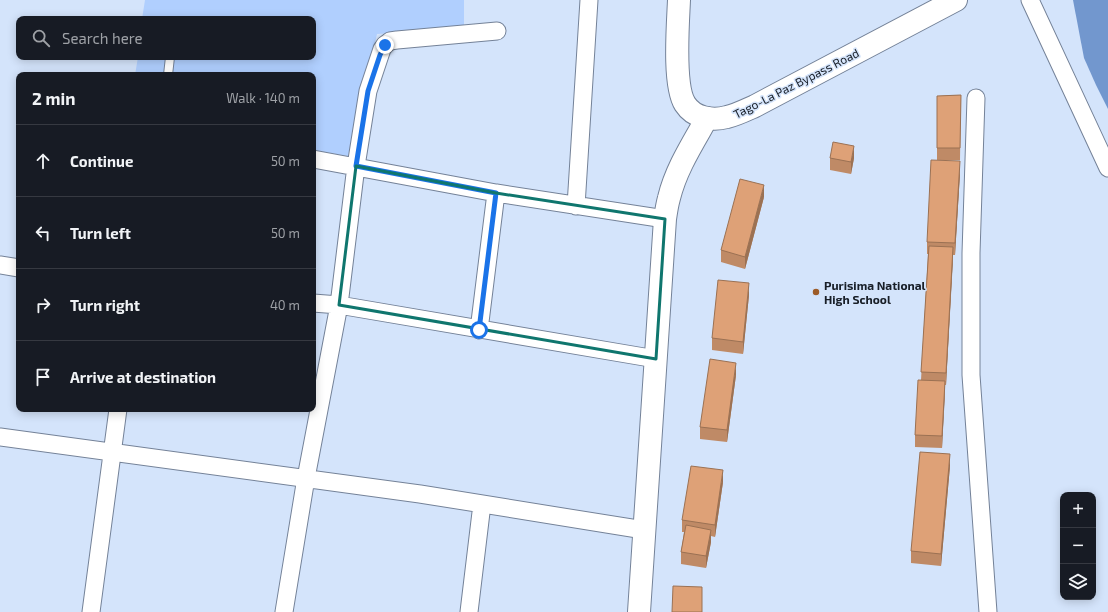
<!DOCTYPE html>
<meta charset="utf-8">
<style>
:root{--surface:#171b24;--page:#20242c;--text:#f1f3f6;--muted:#9ea1a6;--line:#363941}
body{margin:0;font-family:"Exo 2",sans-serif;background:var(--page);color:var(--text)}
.controls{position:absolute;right:12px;bottom:12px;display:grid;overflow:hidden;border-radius:8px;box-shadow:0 2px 10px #0003}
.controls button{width:36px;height:36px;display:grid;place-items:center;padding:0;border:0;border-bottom:1px solid var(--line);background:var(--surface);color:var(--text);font:20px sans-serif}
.stop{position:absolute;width:12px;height:12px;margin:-9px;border:3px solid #1a73e8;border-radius:50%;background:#fff}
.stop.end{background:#1a73e8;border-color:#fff;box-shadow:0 1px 4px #0008}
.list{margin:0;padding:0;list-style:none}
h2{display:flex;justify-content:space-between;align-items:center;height:52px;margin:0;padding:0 16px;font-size:17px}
h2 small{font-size:13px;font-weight:400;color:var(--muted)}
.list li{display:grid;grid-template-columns:26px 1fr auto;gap:12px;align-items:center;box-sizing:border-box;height:72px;padding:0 16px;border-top:1px solid var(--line)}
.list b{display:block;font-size:15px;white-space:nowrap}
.list em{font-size:13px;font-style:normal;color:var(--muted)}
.icon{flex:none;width:22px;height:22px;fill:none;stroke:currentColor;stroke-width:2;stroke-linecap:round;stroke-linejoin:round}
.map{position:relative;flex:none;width:1108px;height:612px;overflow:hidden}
.search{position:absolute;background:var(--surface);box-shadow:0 2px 10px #0003;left:16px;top:16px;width:300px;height:44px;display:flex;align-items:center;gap:10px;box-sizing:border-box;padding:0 14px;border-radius:8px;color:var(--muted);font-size:15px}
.panel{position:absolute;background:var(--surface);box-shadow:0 2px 10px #0003;left:16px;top:72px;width:300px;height:340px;border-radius:8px}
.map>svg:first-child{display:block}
.green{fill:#b0cffe}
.water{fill:#7297ce}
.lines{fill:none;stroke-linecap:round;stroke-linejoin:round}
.lane-casing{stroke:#748298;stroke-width:10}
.street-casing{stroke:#748298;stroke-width:19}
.secondary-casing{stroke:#748298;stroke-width:24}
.highway-casing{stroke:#748298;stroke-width:24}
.lane{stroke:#fff;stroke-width:8}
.street{stroke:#fff;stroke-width:17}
.secondary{stroke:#fff;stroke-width:22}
.highway{stroke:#fff;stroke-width:22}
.wall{fill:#bf8a66}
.shaded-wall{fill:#9b7153}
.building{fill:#dea177;stroke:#9b7153}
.route{stroke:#1a73e8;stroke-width:5}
.marked{fill:none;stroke:#0f766e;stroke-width:3;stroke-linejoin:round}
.poi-dot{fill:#9c5b27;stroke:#d4e4fb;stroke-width:1.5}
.labels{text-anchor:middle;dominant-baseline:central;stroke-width:3;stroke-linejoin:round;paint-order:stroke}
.street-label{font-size:12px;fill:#181e27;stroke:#d4e4fb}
.poi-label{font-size:12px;font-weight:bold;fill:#181e27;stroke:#d4e4fb;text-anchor:start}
</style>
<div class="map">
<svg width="1108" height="612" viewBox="0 0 1108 612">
<rect width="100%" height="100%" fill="#d4e4fb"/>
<!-- green -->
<path class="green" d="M145 0H464V28L377 34 348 156 313 150V75H135L138 57H313V19H142Z"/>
<!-- water -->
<path class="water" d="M1073 0H1108V109L1096 85 1084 58Z"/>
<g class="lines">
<!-- lane casing -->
<g class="lane-casing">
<path id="lane" d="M168 75 170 57"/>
</g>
<!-- street casing -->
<g class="street-casing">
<path id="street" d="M1030 0 1108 168
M976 98 971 253V375L988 612
M313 159 496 193 665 219
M576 206 589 0
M0 265 19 268
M313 303 339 305 656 359
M479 330 496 193
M0 437 420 494 644 530
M91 612 118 409
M284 612 306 478 339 305 356 166 368 91 382 49 385 45 390 41 397 40 497 31
M469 612 482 504"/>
</g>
<!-- secondary casing -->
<g class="secondary-casing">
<path id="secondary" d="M639 612 665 219C666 212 667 205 669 198 676 169 693 143 707 118"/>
</g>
<!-- highway casing -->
<g class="highway-casing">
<path id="highway" d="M679 0C678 24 673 85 685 104 694 118 712 121 727 117 736 115 746 110 755 106L956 0"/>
</g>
<!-- lane -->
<use href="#lane" class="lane"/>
<!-- street -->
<use href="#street" class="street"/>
<!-- secondary -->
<use href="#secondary" class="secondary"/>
<!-- highway -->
<use href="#highway" class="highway"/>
</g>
<!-- wall -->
<path class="wall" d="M961 95 960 160H937V96Z
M830 158H854L851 174 830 170Z
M960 173 955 255H953L946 385H945L942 448 915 447V435L921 380 928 254H927V242Z
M764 197 745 269 721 262V250Z
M749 295 743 354 712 350V338Z
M736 375 727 442 700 439V427Z
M950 466 941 566 911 563V551Z
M723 482 715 537 711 536V542L706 568 681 564V552L684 532H682V520Z"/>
<!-- shaded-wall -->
<path class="shaded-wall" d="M854 146V158L851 174V162Z
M960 161V173L955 255V243Z
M764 185V197L745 269V257Z
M953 247V259L946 385V373Z
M749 283V295L743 354V342Z
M736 363V375L727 442V430Z
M945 381V393L942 448V436Z
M950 454V466L941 566V554Z
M723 470V482L715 537V525Z
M711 530V542L706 568V556Z"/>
<!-- building -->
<path class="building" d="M961 95 960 148H937V96Z
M833 142 854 146 851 162 830 158Z
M931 160 960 161 955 243 927 242Z
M740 179 764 185 745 257 721 250Z
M929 246 953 247 946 373 921 372Z
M718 280 749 283 743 342 712 338Z
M710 359 736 363 727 430 700 427Z
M918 380 945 381 942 436 915 435Z
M920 452 950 454 941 554 911 551Z
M691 466 723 470 715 525 682 520Z
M686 525 711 530 706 556 681 552Z
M673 586 702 587V612H672Z"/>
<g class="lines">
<!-- route -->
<path class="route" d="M385 45 380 55 368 91 356 166 496 193 479 330"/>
</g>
<!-- marked area -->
<path class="marked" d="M356 166 496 193 665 219 656 359 339 305Z"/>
<!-- markers -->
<circle class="poi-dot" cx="816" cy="292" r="4"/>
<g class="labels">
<!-- street labels -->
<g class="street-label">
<text transform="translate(796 83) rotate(-27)">Tago-La Paz Bypass Road</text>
</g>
<!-- poi labels -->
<g class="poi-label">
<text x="824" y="285">Purisima National<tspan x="824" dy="14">High School</tspan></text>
</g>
</g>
</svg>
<div class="controls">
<button>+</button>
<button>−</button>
<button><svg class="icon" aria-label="layers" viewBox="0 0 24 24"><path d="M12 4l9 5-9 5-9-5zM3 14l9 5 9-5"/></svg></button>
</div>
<div class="stop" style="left:479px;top:330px"></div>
<div class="stop end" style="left:385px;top:45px"></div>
<div class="search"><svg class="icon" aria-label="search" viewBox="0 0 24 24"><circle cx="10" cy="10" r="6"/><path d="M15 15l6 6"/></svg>Search here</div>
<section class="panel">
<h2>2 min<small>Walk · 140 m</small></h2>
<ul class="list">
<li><svg class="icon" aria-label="ahead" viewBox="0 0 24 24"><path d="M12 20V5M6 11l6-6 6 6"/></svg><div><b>Continue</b></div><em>50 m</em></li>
<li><svg class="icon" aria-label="left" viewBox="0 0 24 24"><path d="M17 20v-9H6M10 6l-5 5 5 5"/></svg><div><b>Turn left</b></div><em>50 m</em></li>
<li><svg class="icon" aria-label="right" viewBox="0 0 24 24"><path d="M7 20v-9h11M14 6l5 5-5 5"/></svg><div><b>Turn right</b></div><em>40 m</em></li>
<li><svg class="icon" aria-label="arrive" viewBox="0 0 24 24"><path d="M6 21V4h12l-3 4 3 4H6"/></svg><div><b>Arrive at destination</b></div></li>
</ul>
</section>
</div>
